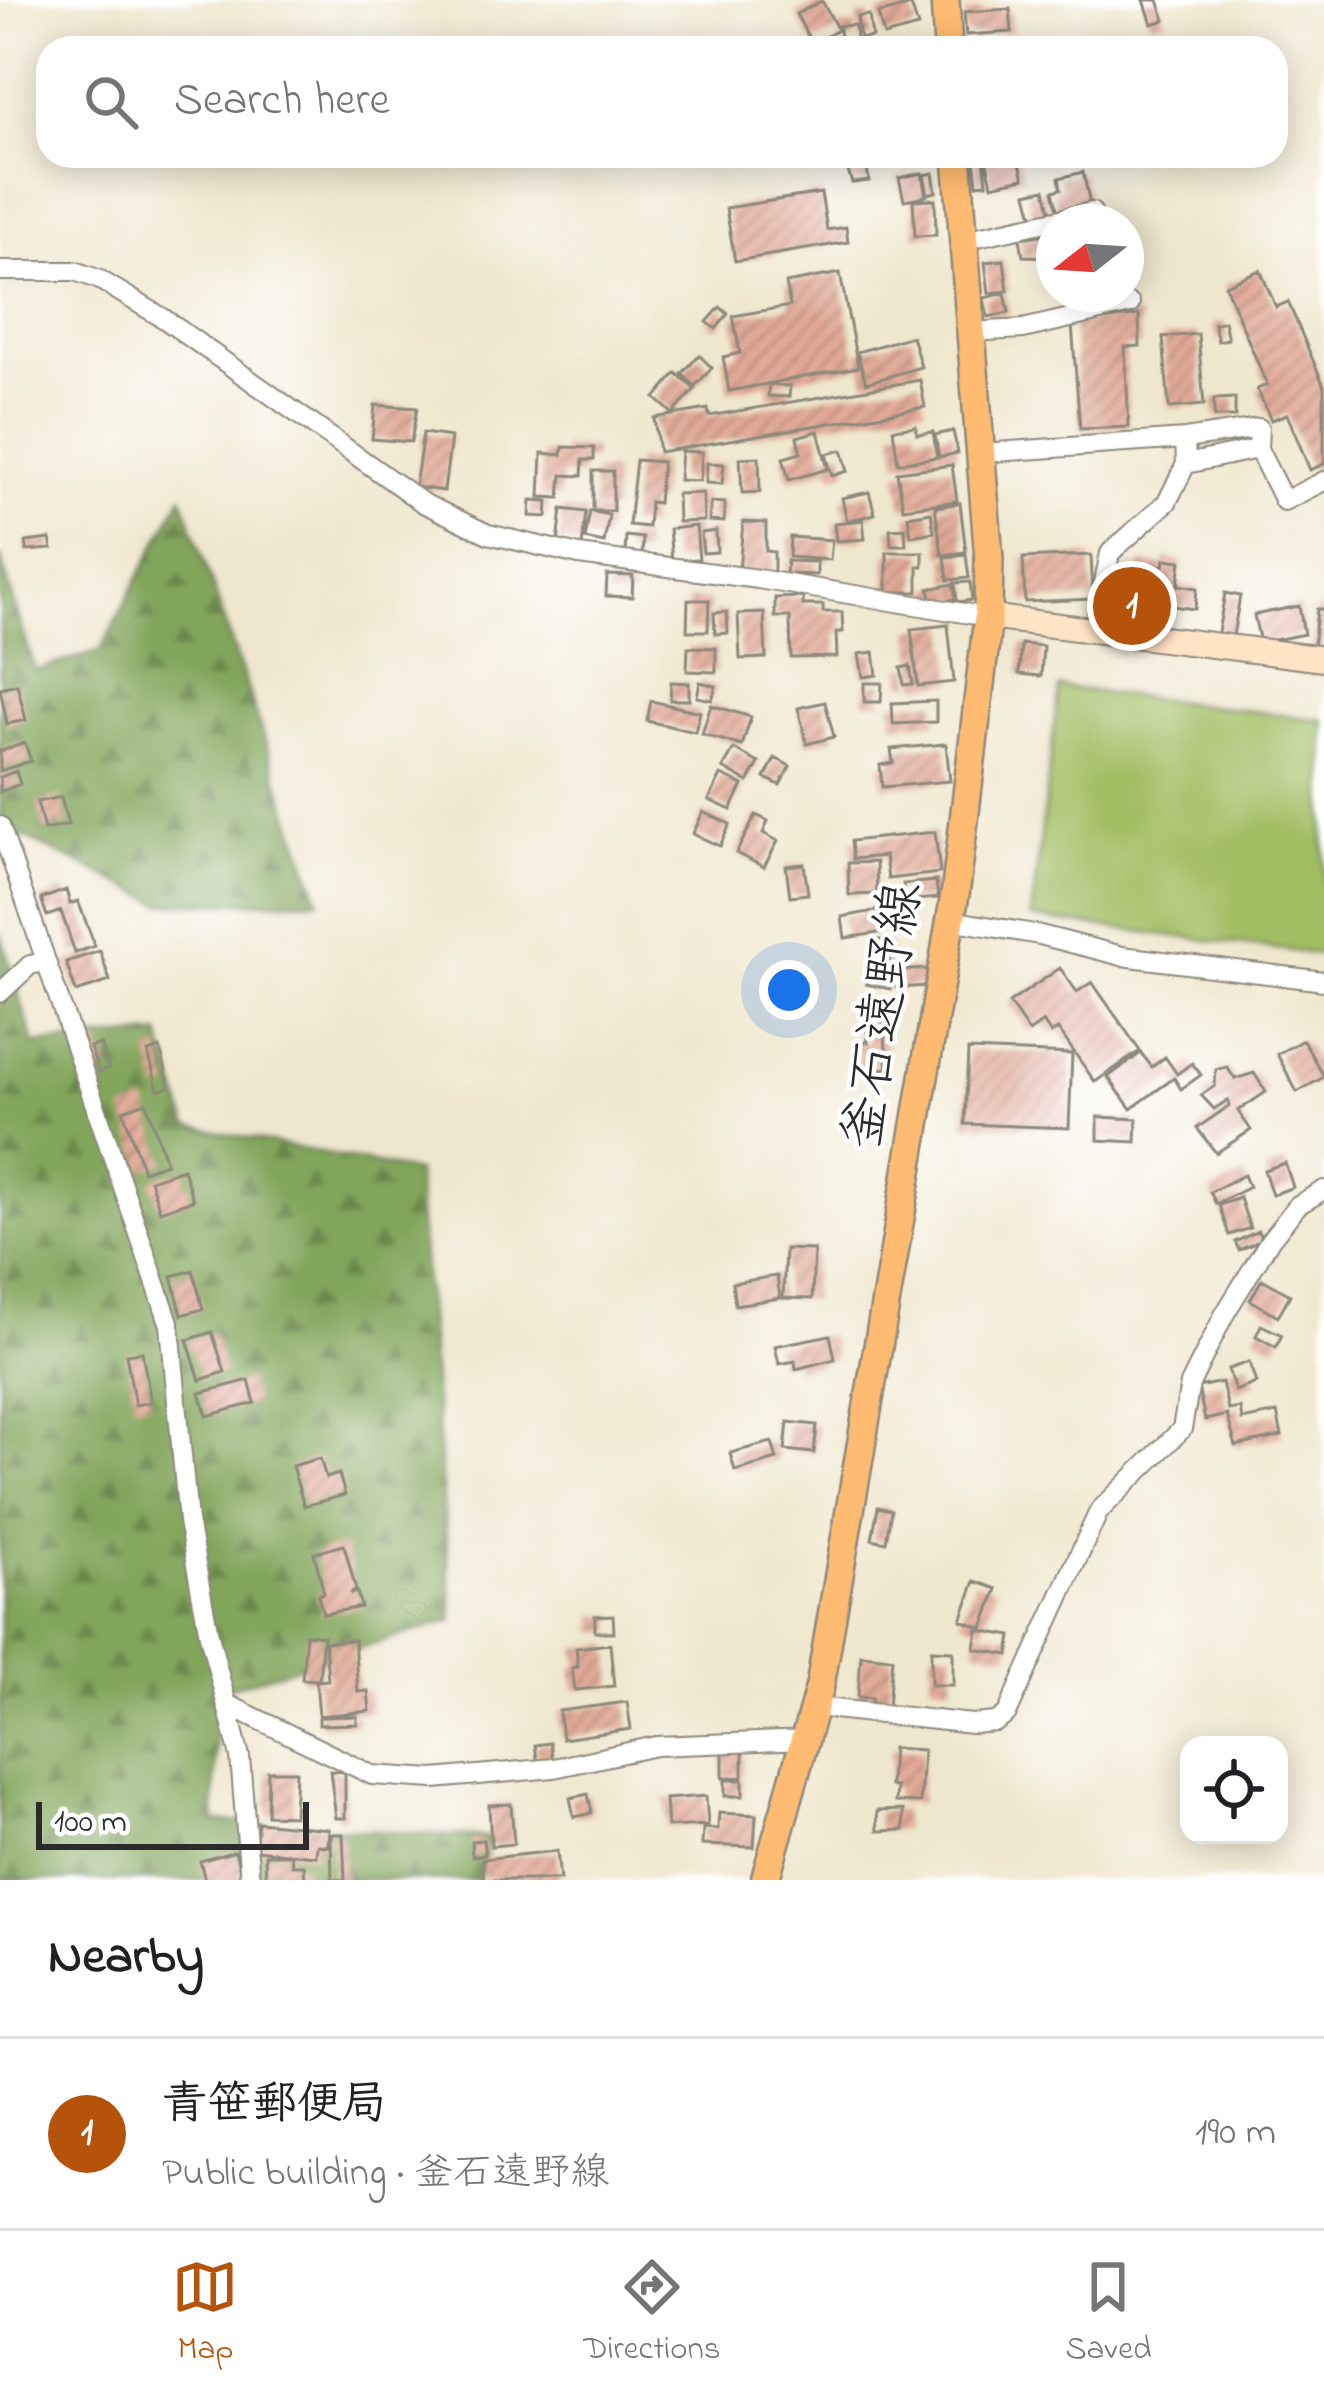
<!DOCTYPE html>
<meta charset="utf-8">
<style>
:root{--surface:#fff;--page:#f2f2f2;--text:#202124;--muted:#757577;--line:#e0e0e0;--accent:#b45309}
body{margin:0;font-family:"Indie Flower","Klee One",sans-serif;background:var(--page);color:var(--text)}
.controls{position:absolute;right:36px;bottom:36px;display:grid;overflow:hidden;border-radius:24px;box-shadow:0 6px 30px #0003}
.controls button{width:108px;height:108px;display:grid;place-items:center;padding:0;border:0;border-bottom:3px solid var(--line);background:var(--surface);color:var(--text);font:60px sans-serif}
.compass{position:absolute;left:1036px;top:204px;width:108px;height:108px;border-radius:50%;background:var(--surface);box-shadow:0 6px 30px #0003;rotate:253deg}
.scale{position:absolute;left:36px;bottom:30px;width:273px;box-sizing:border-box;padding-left:12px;border:6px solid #2b2b2b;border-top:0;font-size:33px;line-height:42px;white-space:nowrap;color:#2b2b2b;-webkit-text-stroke:9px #fff;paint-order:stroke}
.you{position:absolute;left:789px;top:990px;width:42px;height:42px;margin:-30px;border:9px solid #fff;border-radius:50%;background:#1a73e8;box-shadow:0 0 0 18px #1a73e833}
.badge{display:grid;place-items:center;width:78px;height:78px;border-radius:50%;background:var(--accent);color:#fff;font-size:39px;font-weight:700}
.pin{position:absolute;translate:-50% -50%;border:6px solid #fff;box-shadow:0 3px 12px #0006}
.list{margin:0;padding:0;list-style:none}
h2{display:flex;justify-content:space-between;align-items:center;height:156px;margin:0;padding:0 48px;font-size:51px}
h2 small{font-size:39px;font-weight:400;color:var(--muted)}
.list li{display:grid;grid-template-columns:78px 1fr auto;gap:36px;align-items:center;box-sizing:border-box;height:192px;padding:0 48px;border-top:3px solid var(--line)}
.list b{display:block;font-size:45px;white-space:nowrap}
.list p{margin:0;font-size:39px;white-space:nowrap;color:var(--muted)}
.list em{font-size:39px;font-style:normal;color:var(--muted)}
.icon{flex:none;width:66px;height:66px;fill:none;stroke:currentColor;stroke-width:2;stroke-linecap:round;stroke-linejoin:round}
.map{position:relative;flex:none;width:1324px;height:1880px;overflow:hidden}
.search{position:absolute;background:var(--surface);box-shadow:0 6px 30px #0003;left:36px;right:36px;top:36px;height:132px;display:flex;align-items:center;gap:30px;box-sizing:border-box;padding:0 42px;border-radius:36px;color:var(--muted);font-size:45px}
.sheet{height:348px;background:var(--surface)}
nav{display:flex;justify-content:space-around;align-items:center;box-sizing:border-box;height:168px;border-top:3px solid var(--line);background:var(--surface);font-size:33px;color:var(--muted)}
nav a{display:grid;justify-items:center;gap:6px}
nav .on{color:var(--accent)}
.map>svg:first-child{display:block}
.grass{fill:#a2be64;stroke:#667448;stroke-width:3}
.forest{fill:url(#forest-firs);stroke:#566842;stroke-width:3}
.building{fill:url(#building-hatch)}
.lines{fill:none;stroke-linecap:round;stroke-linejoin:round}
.street-casing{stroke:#8d897c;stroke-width:22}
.secondary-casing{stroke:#8d897c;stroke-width:28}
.primary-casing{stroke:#8d897c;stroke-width:32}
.street{stroke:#fff;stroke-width:18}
.secondary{stroke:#ffe4c6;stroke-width:24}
.primary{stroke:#ffbb71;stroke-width:27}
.labels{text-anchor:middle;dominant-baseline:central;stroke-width:9;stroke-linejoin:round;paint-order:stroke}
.street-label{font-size:54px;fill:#2b2b2b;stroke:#fff}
</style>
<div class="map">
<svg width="1324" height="1880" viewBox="0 0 1324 1880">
<defs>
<pattern id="forest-firs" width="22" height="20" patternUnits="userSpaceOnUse" patternTransform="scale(3)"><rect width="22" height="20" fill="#81a55a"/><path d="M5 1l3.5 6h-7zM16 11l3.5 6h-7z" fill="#6a874b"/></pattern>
<pattern id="building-hatch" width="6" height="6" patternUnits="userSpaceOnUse" patternTransform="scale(3)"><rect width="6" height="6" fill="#e2aa98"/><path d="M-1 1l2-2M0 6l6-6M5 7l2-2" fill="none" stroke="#b78b7c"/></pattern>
</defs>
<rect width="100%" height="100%" fill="#fff"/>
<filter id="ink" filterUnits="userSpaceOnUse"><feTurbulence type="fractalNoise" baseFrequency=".00833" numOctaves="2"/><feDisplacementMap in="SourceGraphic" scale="24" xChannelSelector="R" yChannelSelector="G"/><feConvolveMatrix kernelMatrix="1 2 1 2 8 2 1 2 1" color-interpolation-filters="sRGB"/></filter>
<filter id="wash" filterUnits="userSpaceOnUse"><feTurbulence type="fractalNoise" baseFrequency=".004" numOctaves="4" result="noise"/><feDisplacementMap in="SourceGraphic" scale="48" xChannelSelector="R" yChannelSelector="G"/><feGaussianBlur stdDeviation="2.7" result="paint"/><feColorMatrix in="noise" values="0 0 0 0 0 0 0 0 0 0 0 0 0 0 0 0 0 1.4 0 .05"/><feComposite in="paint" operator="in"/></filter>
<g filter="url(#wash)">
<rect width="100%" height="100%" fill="#efe7cd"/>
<!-- grass -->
<path class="grass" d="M1059 687 1324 720V955L1031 918Z"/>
<!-- forest -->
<path class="forest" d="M182 496 319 900 163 904 0 825V556L35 671 100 651Z
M0 932 34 1044 160 1034 188 1126 416 1172 453 1620 217 1691 214 1821 490 1838 478 1880H0Z"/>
<g id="blocks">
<!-- building -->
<path class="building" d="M1144 0H1158L1165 20 1152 24Z
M822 1 838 30 812 44 796 14Z
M911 5 918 27 884 36 878 14Z
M1010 9 1012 32 966 35 964 12Z
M869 15 872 37 860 39 857 17Z
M855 25 856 39 840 40 839 26Z
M843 156H865L869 181 852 183Z
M898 156H926V165L898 166Z
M996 156H1018L1024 178 992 185 986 158Z
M984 157 987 183 977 184 974 159Z
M1083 172 1091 209 1059 217 1053 191 1061 189 1059 178Z
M922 173 926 196 904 200 899 178Z
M933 173 936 192 928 194 924 175Z
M1045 189 1051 215 1034 220 1027 193Z
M821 193 827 230 846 227 848 242 735 261 726 208Z
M935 199 936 235 915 236 913 200Z
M1054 233V257L1023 256 1020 238Z
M1004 260 1008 291 989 293 985 262Z
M1260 270 1276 307 1288 302 1324 386V464L1310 470 1287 414 1271 420 1257 389 1267 385 1225 285Z
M840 273 858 367 729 391 723 357 740 353 733 316 790 306 786 283Z
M1005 293 1009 313 988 317 984 298Z
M720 307 728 314 716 329 707 322Z
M1139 315 1140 346 1125 347 1129 427 1080 429 1072 324Z
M1224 321 1228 339 1218 341 1214 324Z
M1198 334 1204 405 1169 408 1163 337Z
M912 336 921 367 866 383 857 352Z
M699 355 712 368 695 386 682 374Z
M676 373 695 389 673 414 655 398Z
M920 380 925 407 659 452 654 418 708 409 709 416Z
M769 384 790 386 789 397 768 396Z
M1235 398V417H1214V399Z
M375 405 417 408 411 442 372 439Z
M916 426 917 434 933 432 937 457 898 463 893 429Z
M818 431 828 469 789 480 783 458 801 453 797 437Z
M953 431 958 453 939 457 935 435Z
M423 433 451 437 444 491 415 487Z
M563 447 594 448V460H583L582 476 562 475 560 498 540 497 542 453 562 455Z
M842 450 848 471 832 476 826 454Z
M681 451 702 452 700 481 679 480Z
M759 457 760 492 742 493 740 458Z
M636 460 662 462 658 503 650 502 648 527 629 525Z
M707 463 724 464 722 484 706 483Z
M952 465 957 501 903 508 897 472Z
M593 471H613V511H593Z
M869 492 875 514 847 521 842 498Z
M703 493 704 521 678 522 677 494Z
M531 500 548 501 547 517 530 516Z
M711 502 725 503 724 522 709 521Z
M960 503 966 552 942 555 935 507Z
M562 509 586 512 582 546 558 543Z
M590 511 609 515 604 543 585 539Z
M931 512 934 532 911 536 908 516Z
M863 520 865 539 836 541 834 523Z
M743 522 766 523V551L774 552V572L739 571Z
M696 526 699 559 672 561 669 529Z
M905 528 906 545H891L890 529Z
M716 531 717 552 703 553 701 533Z
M626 536 643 538 642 555 625 554Z
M790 537 832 540 830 560 789 557Z
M50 539 52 549 27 551 26 542Z
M887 552H923V566H918V592H887Z
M966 555 969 578 948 580 945 557Z
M1091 555 1093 599 1025 602 1023 558Z
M1165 559 1181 561 1178 585 1197 588 1195 609 1151 603 1154 582 1139 580 1141 563 1164 566Z
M787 561 817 562V575L786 574Z
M607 575 633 576 632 597 606 596Z
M970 582 972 600 957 602 955 583Z
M1138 582 1140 626 1116 628 1115 583Z
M953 584 956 599 933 604 929 589Z
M1225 593 1240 596 1232 641 1217 638Z
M803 597V605H823V612H842L843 632H836L837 657 791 658 790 617H775V598Z
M688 600H709L708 631H687Z
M1299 606 1304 634 1260 643 1254 615Z
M1317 609H1324V650L1313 649Z
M727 612 728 633 715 634 714 613Z
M764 613 766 658 740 659 738 614Z
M948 625 954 682 918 686 911 629Z
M1021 644 1043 646 1041 676 1019 674Z
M688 647 716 648V672L687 671Z
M874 652 877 675 863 677 859 654Z
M910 666 913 684 904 685 901 668Z
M671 682 689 683V700H670Z
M700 682 716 686 712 700 697 697Z
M864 683H882L881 702H864Z
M17 684 26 720 7 724 0 688Z
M651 701 700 712 695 732 647 721Z
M936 701V722L893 724 892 703Z
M825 702 834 737 807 744 798 708Z
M711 705 751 717 742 746 702 734Z
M25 743 31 761 0 771V751Z
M946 744 950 781 882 787 880 765 893 763 891 749Z
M734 749 759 763 748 782 723 768Z
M775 758 790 766 780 785 765 778Z
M16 771 20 784 0 792V777Z
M721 775 743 785 731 810 709 800Z
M61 797 68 825 44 830 37 802Z
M703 812 730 824 720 846 693 834Z
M756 815 768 821 763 833 778 841 764 867 736 853Z
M935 832 940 873 888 879 885 856 853 859 851 841Z
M876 862 877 894 849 895 848 863Z
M804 864 808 894 790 896 786 866Z
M936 881 938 898 904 901 903 884Z
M66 890 70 904 78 901 95 946 75 953 61 911 47 916 41 899Z
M880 910 884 932 845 938 842 917Z
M871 940H889V970H871Z
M100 951 110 981 76 992 66 962Z
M1060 968 1077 992 1092 982 1140 1051 1095 1082 1058 1029 1051 1034 1043 1022 1029 1032 1009 1003Z
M927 969 928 986 896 988 894 971Z
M868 971 892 976 890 989 866 984Z
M883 1020 888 1068 858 1071 855 1043 868 1042 866 1022Z
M1303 1040 1324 1077 1297 1092 1277 1054Z
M100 1044 109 1068 99 1072 90 1047Z
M160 1048 170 1087 158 1090 148 1052Z
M968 1050 1072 1054 1069 1128 965 1124Z
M1141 1053 1152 1067 1165 1057 1177 1074 1192 1063 1201 1075 1181 1089 1174 1078 1131 1109 1108 1077Z
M1227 1067 1235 1079 1254 1073 1266 1092 1238 1111 1251 1130 1216 1153 1197 1128 1229 1106 1228 1100 1214 1109 1201 1095 1215 1086 1216 1070Z
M146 1102 166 1163 143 1171 123 1110Z
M1098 1117 1137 1119 1136 1142 1098 1140Z
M1285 1163 1293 1187 1272 1195 1264 1170Z
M183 1169 193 1200 160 1211 150 1180Z
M1244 1175 1249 1187 1216 1204 1210 1192Z
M1240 1198 1250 1228 1229 1235 1219 1205Z
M1258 1231 1262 1240 1239 1250 1235 1242Z
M785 1249 814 1250 812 1299 783 1298Z
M193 1270 203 1309 182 1315 172 1276Z
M777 1276 780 1298 735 1305 732 1283Z
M1262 1279 1290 1295 1278 1316 1250 1300Z
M1261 1325 1282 1335 1276 1347 1256 1336Z
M212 1332 225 1372 200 1380 187 1340Z
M830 1335 835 1359 796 1369 795 1361 779 1364 775 1346Z
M142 1352 151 1402 135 1405 126 1354Z
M1249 1362 1256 1383 1235 1391 1228 1369Z
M249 1380 255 1403 207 1416 200 1393Z
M1222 1382 1228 1410 1240 1408 1242 1420 1277 1413 1282 1436 1236 1446 1227 1415 1205 1420 1198 1387Z
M788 1422 817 1425 814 1453 785 1450Z
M772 1442 777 1459 735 1471 730 1453Z
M320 1458 326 1478 339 1474 345 1495 304 1506 292 1466Z
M878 1507 891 1510 886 1542 872 1539Z
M344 1545 356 1590 350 1594 357 1592 361 1607 323 1614 318 1595 324 1593 314 1553Z
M975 1581 997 1589 983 1628 961 1620Z
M613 1615 614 1632H595V1616Z
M978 1630 1012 1636 1009 1655 975 1649Z
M306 1634 323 1636 319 1680 302 1679Z
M354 1640 358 1692 368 1691 370 1711 319 1716 316 1681 328 1680 325 1642Z
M610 1644 614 1686 575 1690 572 1668 578 1667 576 1648Z
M931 1650 953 1651V1685H931Z
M861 1655 892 1658 888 1707 871 1706 872 1698 858 1697Z
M627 1702 631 1729 562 1739 559 1711Z
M357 1716V1724L319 1725V1717Z
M550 1743 553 1762 538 1764 535 1745Z
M723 1746H743V1777L723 1778Z
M892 1748 923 1750 920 1803 895 1802 896 1787 890 1786Z
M268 1771H296L294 1816 267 1815Z
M330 1771 345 1772V1818H336Z
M725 1780H743V1796H725Z
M588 1794 592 1813 574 1817 570 1798Z
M706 1796 708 1825 667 1827 665 1799Z
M511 1804 514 1844 491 1846 489 1805Z
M903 1810 904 1830 878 1831 877 1811Z
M719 1813 756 1815 754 1847 702 1845 703 1828 718 1829Z
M258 1822 329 1829 328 1846 317 1845 316 1856 255 1850Z
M331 1834H343L345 1880H332Z
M483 1840 485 1855 472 1856 471 1841Z
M235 1851 243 1880H205L200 1861Z
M557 1851 560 1880H484L482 1859Z
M265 1855H291L292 1865H304L305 1880H266Z"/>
</g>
</g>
<g filter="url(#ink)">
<use href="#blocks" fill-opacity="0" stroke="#8d897c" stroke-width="3"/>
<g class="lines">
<!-- street casing -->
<g class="street-casing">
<path id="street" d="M964 240 1092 212
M0 271H75L100 280 163 318 423 503 488 534 579 555 758 579 988 617
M971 332 1023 329 1130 304
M1185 439 1259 428 1258 449
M981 453 1185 439 1186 464
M1094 631 1110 553 1167 502 1186 464 1258 449 1284 501 1324 481
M0 826 170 1325 188 1521 209 1635 240 1757 250 1880
M950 920 1040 935 1122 956 1324 981
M0 993 30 965 45 962
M227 1704 372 1775 434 1779 554 1768 656 1746 806 1740
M816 1707 972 1724 996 1722 1007 1714 1099 1511 1182 1429 1190 1384 1224 1315 1270 1240 1298 1205 1324 1190"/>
</g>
<!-- secondary casing -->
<g class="secondary-casing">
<path id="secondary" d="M988 617 1324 659"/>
</g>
<!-- primary casing -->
<g class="primary-casing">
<path id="primary" d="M945 0 948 48
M765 1880 820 1686 913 1142 956 888 988 617 989 559 957 156"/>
</g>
<!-- street -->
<use href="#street" class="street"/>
<!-- secondary -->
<use href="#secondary" class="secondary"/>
<!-- primary -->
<use href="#primary" class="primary"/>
</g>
</g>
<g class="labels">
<!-- street labels -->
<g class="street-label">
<text transform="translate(885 1016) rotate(-81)">釜石遠野線</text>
</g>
</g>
</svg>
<div class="controls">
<button><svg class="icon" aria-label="locate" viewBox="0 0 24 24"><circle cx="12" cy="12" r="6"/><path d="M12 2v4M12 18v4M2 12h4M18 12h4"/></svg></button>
</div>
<svg class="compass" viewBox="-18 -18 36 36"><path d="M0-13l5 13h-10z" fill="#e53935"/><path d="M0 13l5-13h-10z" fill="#757577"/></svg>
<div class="scale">100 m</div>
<div class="you"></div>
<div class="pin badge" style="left:1132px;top:606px">1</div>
<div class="search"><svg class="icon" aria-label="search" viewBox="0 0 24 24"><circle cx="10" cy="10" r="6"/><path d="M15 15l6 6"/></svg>Search here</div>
</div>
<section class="sheet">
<h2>Nearby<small></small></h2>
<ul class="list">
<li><span class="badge">1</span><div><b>青笹郵便局</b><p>Public building · 釜石遠野線</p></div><em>190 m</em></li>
</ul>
</section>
<nav>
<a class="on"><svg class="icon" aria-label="map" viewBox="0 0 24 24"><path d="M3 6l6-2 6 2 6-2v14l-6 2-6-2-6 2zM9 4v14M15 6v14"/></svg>Map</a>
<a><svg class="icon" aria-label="directions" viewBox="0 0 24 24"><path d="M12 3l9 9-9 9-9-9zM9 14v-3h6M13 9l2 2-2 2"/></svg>Directions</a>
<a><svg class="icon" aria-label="saved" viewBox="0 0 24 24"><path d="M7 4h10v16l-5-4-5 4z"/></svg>Saved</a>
</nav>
